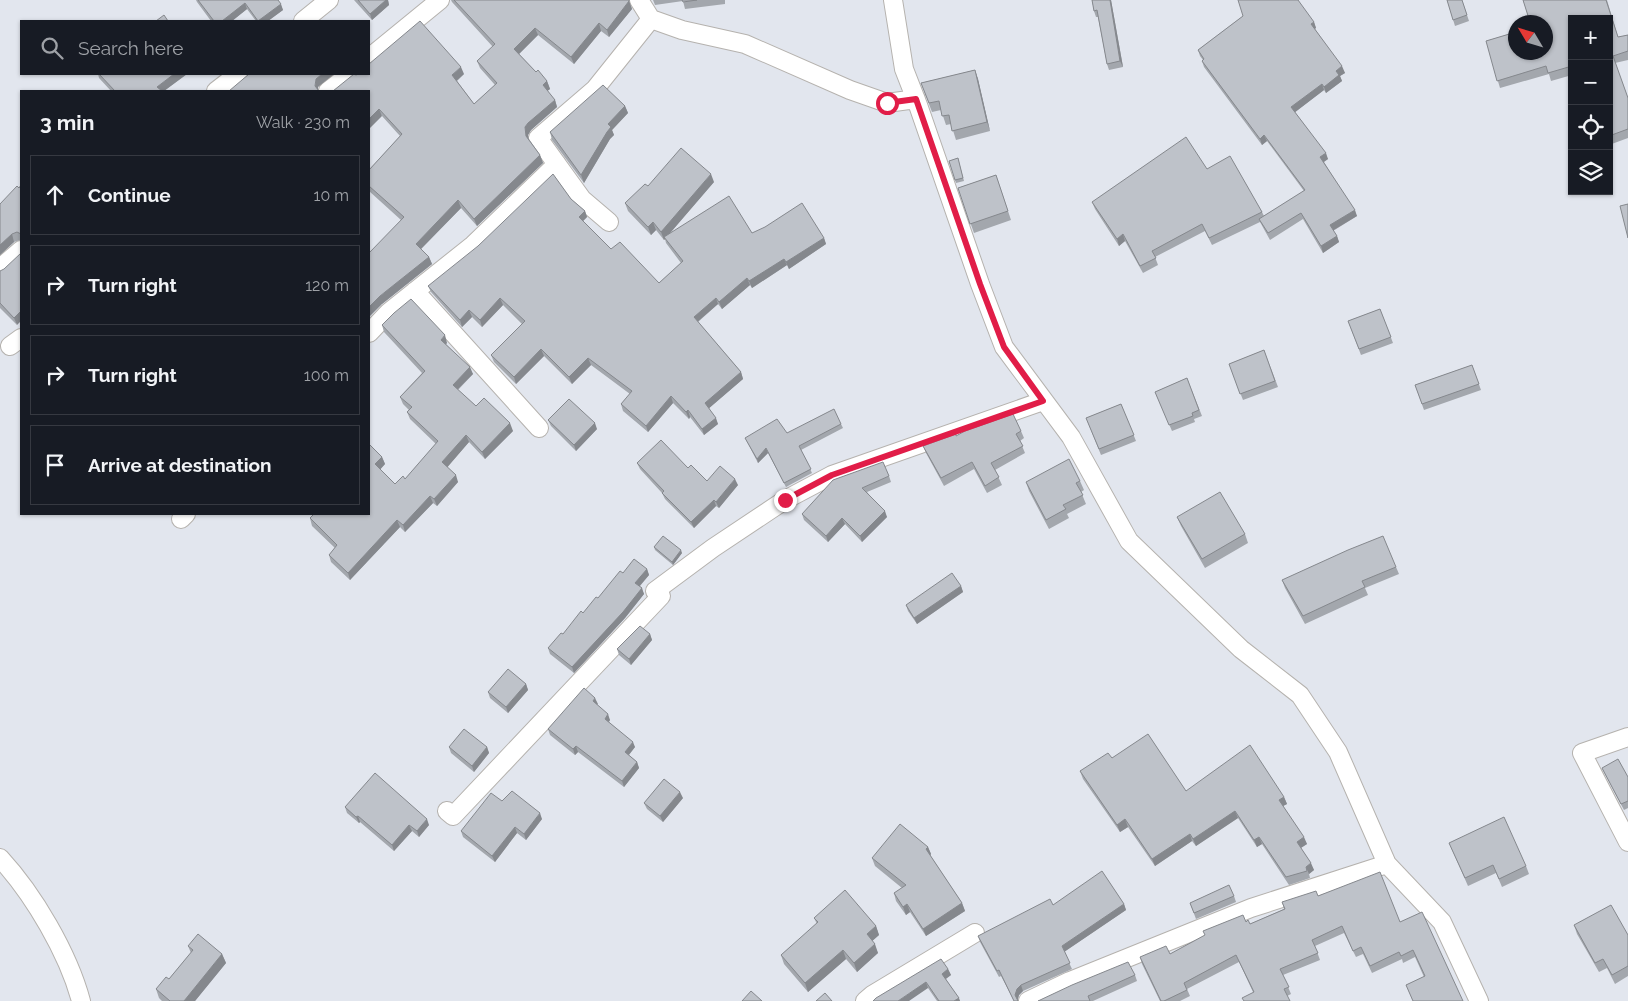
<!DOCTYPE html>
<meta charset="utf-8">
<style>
:root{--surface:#171b24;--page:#242831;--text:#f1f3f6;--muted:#9ea1a6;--line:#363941}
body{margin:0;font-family:Raleway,sans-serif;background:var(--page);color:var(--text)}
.controls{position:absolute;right:15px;top:15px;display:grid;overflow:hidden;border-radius:0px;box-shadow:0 1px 4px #0004}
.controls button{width:45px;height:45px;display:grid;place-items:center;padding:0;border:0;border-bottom:1px solid var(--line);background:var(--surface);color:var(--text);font:25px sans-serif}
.compass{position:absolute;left:1508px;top:15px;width:45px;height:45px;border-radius:50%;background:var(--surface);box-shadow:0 1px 4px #0004;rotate:308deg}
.stop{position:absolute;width:15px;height:15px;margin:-11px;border:4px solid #e11d48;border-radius:50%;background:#fff}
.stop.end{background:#e11d48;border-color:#fff;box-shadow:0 1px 5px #0008}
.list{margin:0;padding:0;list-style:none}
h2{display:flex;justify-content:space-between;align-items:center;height:65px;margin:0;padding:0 20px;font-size:21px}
h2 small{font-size:16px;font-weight:400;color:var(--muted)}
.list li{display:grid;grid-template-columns:32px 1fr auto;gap:15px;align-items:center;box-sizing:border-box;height:80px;margin:0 10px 10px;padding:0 10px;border:1px solid var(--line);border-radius:0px}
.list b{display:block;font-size:19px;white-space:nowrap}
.list em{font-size:16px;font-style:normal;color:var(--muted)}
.icon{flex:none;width:28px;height:28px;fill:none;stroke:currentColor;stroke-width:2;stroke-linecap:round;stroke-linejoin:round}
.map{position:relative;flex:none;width:1628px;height:1001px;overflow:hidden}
.search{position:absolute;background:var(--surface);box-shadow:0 1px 4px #0004;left:20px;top:20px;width:350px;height:55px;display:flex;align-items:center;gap:12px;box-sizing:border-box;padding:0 18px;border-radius:0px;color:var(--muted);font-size:19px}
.panel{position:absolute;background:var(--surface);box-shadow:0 1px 4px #0004;left:20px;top:90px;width:350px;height:425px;border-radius:0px}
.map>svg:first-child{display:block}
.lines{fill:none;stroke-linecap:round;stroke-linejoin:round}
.street-casing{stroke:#b5b2ae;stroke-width:20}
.street{stroke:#fff;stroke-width:18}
.wall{fill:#a3a7ad}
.shaded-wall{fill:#85888d}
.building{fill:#bec2c9;stroke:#85888d}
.route{stroke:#e11d48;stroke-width:6}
</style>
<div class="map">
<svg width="1628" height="1001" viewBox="0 0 1628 1001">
<rect width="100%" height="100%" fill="#e2e6ee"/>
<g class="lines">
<!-- street casing -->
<g class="street-casing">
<path id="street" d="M893 0 904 69 918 105 980 284 1004 347 1071 437 1129 541 1241 649 1300 695 1338 752 1387 864 1442 922 1479 1001
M651 19 682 30 745 44 850 90 887 103 916 99
M303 21 329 0
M369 58 440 0
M216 91 238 74
M328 91 350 74
M609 222 582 199 538 138 595 89 651 19 639 0
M0 268 21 250
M415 291 539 428
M369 333 389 312 473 245 557 164
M10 346 21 338
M181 519 186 514
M1628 737 1582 753 1628 842
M447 811 453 816 661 596 655 591 713 548 785 500 832 475 1043 401
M0 858C34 895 68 953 81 1001
M865 1001 872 995 975 933
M1028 1001 1070 981 1251 908 1387 864"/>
</g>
<!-- street -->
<use href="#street" class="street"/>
</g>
<!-- wall -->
<path class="wall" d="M196 0H278L283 10 268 21H256L247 9 232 21H211L197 2Z
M354 0H388L389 5 372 20Z
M451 0H629L632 9 609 37 601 31 574 64 538 35 519 54 536 72 547 81 550 89 547 91 555 100 557 107 531 130 528 135 529 139 540 155 543 163 477 226 461 208 421 249 429 257 432 264 382 304 401 220 369 191V170L400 136 382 116 356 75 464 74 457 81 474 104 495 85 480 68 477 61 493 47 452 2Z
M653 0H725V4L685 9 683 1 655 5Z
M1092 0H1111L1123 67 1109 70 1107 64 1098 17H1096L1094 11Z
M1447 0H1462L1469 21 1455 26Z
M1523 0H1607L1618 37 1628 35V60L1615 63 1628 98V138L1609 145V19H1572V75L1551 81 1549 74 1500 88 1486 41 1516 32V52H1546V22H1530Z
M1243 16 1314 22 1316 28 1315 29 1345 73 1340 76 1342 81 1326 93 1324 90 1295 112 1328 159 1324 162 1357 216 1333 231 1337 236 1339 242 1323 253 1303 219 1270 240 1260 222 1212 245 1205 231 1155 257 1158 265 1143 273 1125 241 1119 246 1095 209 1092 202 1207 169 1262 212 1264 216 1304 191 1267 141 1262 145 1204 67 1202 61 1203 60 1200 56 1198 50Z
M975 70 978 79 990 131 956 140 951 124 946 125 941 110 932 112 921 83Z
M98 74H187L164 91H111L99 78Z
M625 106 628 113 612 130 614 135 610 139 584 183 552 140 550 132Z
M958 158 964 181 956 183 949 161Z
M996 175 1011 220 974 233 958 188Z
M714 182 670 233H752L824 238 826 244 789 269 787 265 752 288 750 285 722 309 718 304 698 322 741 372 743 379 709 408 718 424 704 435 690 417 689 419 673 403 648 432 623 411 621 404 630 394 591 365 572 384 544 356 516 384 494 362 491 355 522 324 503 305 482 327 472 317 462 327 431 292 428 286 571 199 585 211 587 217 583 221 611 249 659 283 681 263 666 243 665 239 664 240 656 230 651 235 628 211 625 203 648 186Z
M21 185V240H20L14 242 0 255 19 188Z
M0 271 17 325 0 308Z
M1380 309 1393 343 1361 355 1348 321Z
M382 325 447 343 446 344 473 374 458 390 476 406 513 431 485 459 469 442 447 467 458 482 437 506 433 503 405 532 400 527 350 580 331 562 329 555 335 548 312 526 310 518 382 457 385 464 380 469 395 484 405 479 436 444 410 419 407 412 409 410 403 404 400 397 422 373 384 332Z
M1264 350 1278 387 1243 400 1229 364Z
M1472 365 1481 390 1424 410 1415 385Z
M1187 378 1202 416 1194 419 1195 422 1172 431 1155 392Z
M1121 404 1136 441 1101 455 1086 418Z
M548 420 597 429 576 451 551 426Z
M841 424 843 428 801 450 812 473 786 487 768 453 758 463 745 438 787 433Z
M1021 431 1024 438 1020 441 1025 453 995 470 1002 485 987 493 974 469 944 486 926 453 923 446 956 436Z
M637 463 688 468 707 481 738 485 719 508 716 506 694 528 665 499 662 493 640 469Z
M889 476 891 482 867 492 887 517 862 542 845 524 828 542 804 520 802 514Z
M1080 481 1084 490 1081 492 1086 504 1067 514 1069 518 1049 529 1029 491 1026 482Z
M1177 517 1245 534 1248 543 1205 568 1181 526Z
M654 547 682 553 673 565 655 550Z
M1396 567 1399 574 1365 588 1368 595 1305 624 1285 588 1282 580Z
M647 569 649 575 640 586 644 594 625 618 574 673 550 654 548 648 563 634 623 573Z
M961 586 963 592 917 624 908 611 906 605Z
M650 634 652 640 631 665 619 655 617 649Z
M526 684 528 690 508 713 490 698 488 692Z
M598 704 597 705 610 720 609 722 635 747 629 755 637 762 639 768 624 787 578 752 575 755 550 735 548 729Z
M449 747H487L489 753 474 772 451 753Z
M1112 758 1186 791 1284 797 1287 804 1283 806 1307 844 1301 848 1314 870 1309 874 1310 878 1289 885 1262 844 1257 847 1238 818 1196 846 1192 841 1155 866 1128 827 1120 832 1083 779 1080 771Z
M1602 768 1628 777V808L1624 810 1605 774Z
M683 798 663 822 647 809 644 803Z
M502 801 542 819 526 840 517 833 495 862 463 837 461 831Z
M345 807 429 825 419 837 412 831 394 851 360 822 359 823 347 813Z
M1449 843 1526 866 1529 874 1502 887 1496 873 1468 886Z
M928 847 931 854 930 855 962 903 965 911 926 936 910 912 906 915 896 901 894 893 902 888 875 866 872 858Z
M1234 896 1236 902 1196 919 1190 903Z
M1318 896 1400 922 1463 1001H1413L1406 985 1424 977 1415 957 1403 963 1402 959 1372 973 1363 954 1356 957 1344 933 1315 946 1320 960 1283 975 1291 994 1287 996 1253 992 1239 962 1187 989 1190 996 1180 1001H1160L1142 964 1140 957 1170 954 1246 922 1250 924 1284 909 1282 902Z
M1124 904 1126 910 1064 952 1072 969 1023 991 1019 995 1018 1000V1001H1014L1001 976 999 977 980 942 978 936 1053 905Z
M814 918 876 926 879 935 872 941 878 953 857 972 846 959 808 992 784 964 781 955 817 924Z
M1574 925 1628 935V976L1615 984 1607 968 1599 972 1577 934Z
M188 946 222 954 226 963 195 1001H162L159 998 156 989 169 979 191 953Z
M948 969 951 975 946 979 960 1001H937L928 988 873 1001Z
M1135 975 1137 981 1093 1001H1038Z"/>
<!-- shaded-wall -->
<path class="shaded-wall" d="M386 0H388L389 5 372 20 370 14Z
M1110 0H1111L1123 67 1120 61Z
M629 1 632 9 609 37 607 30Z
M245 3 247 9 232 21H222Z
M281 4 283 10 268 21H258Z
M1314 22 1316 28 1313 30 1311 24Z
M599 23 601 31 574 64 571 57Z
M535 28 538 35 517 56 514 49Z
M1342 66 1345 73 1340 76 1342 81 1326 93 1324 87 1336 71Z
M461 67 464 74 455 82 452 75Z
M975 70 978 79 990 131 987 122Z
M174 74H187L164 91H159L157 87Z
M322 74H334L318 87V91L315 86 316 79Z
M547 81 550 89 545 93 543 85Z
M1322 84 1324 90 1294 113 1291 107Z
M555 100 557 107 531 130 528 135 529 144 526 136 525 127 528 123Z
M625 106 628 113 612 130 614 135 610 139 584 183 581 175 608 124Z
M379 109 382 116 369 129V119Z
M1264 135 1267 141 1262 145 1260 139Z
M1326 153 1328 159 1322 163 1320 157Z
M540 155 543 163 477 226 474 219Z
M711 174 714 182 665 239 664 237 665 239 664 240 661 232Z
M458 200 461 208 419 251 416 244Z
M1355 210 1357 216 1332 231 1330 225Z
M585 211 587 217 581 223 579 217Z
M653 222 656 230 651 235 648 227Z
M12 234 14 242 0 255V245Z
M1123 234 1125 241 1119 246 1117 239Z
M1337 236 1339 242 1323 253 1321 246Z
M824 238 826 244 789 269 786 262Z
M429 257 432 264 382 304 369 317V307L380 296Z
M784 259 787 265 752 288 749 281Z
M747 278 750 285 722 309 719 302Z
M500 298 503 305 482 327 480 320Z
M716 298 718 304 696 323 694 317Z
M469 310 472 317 462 327 460 320Z
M21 311V321L17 325 14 318Z
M445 335 447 343 443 347 441 340Z
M541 349 544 356 516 384 514 377Z
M588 358 591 365 572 384 569 377Z
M470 367 473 374 455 392 453 385Z
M741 372 743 379 707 410 705 403Z
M671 396 673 403 648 432 646 426Z
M688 410 690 417 689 419 686 412Z
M716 418 718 424 704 435 702 429Z
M510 423 513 431 485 459 482 452Z
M595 423 597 429 576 451 574 445Z
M466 435 469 442 445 470 442 462Z
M766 448 768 453 758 463 757 459Z
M382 457 385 464 378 472 375 464Z
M456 475 458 482 437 506 434 499Z
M735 479 738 485 719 508 716 502Z
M430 496 433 503 405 532 403 525Z
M714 500 716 506 694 528 691 522Z
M885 511 887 517 862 542 860 536Z
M842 518 845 524 828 542 826 536Z
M397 520 400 527 350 580 348 573Z
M681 550 682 553 673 565 672 562Z
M647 569 649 575 637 589 635 583Z
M961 586 963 592 917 624 914 618Z
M642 588 644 594 625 618 574 673 572 667Z
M650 634 652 640 631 665 629 659Z
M526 684 528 690 508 713 506 707Z
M595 698 598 704 595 707 593 701Z
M608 714 610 720 607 724 605 719Z
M633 742 635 747 627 757 625 752Z
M576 746 578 752 575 755 573 749Z
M487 747 489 753 474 772 472 766Z
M637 762 639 768 624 787 622 781Z
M680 792 683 798 663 822 660 816Z
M1284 797 1287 804 1281 807 1279 800Z
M1235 811 1238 818 1196 846 1193 839Z
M540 813 542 819 526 840 524 834Z
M358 816 360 822 359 823 356 817Z
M427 819 429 825 419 837 417 831Z
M1125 819 1128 827 1120 832 1117 825Z
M409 825 412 831 394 851 392 845Z
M515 827 517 833 495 862 492 856Z
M1190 834 1192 841 1155 866 1152 859Z
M1259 837 1262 844 1257 847 1254 840Z
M1304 837 1307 844 1299 849 1297 842Z
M928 847 931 854 929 857 926 849Z
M1311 863 1314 870 1309 874 1306 867Z
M962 903 965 911 926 936 923 929Z
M907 904 910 912 906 915 903 907Z
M1124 904 1126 910 1064 952 1062 946Z
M876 926 879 935 870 943 867 934Z
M875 944 878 953 857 972 854 963Z
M843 950 846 959 808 992 805 983Z
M222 954 226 963 195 1001H184Z
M948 969 951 975 944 980 942 974Z
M926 982 928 988 909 1001H898Z
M1021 985 1023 991 1019 995 1017 1001 1015 995 1017 989Z
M959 998 960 1001H954Z"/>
<!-- building -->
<path class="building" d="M198 0H278L281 4 258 21 245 3 222 21H214Z
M358 0H386L370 14Z
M454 0H629V1L607 30 599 23 571 57 535 28 514 49 536 72 538 70 547 81 543 85 555 100 528 123 525 127 526 136 540 155 474 219 458 200 416 244 429 257 380 296 369 307V253L404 217 369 186V170L402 134 379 109 369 119V91H333L354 74 356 75 358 74H369V64L420 21 461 67 452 75 474 104 497 83 477 61 495 44Z
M682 0H697L683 2Z
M1092 0H1110L1120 61 1107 64 1097 10 1094 11Z
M1238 0H1298L1314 22 1311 24 1342 66 1336 71 1339 75 1324 87 1322 84 1291 107 1326 153 1320 157 1355 210 1330 225 1337 236 1321 246 1301 213 1268 233 1259 219 1305 190 1264 135 1260 139 1202 61 1204 59 1198 50 1243 16Z
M1447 0H1462L1467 15 1453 20Z
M1523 0H1606L1618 37 1628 35V51L1613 56 1628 98V129L1609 136V19H1572V66L1548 73 1546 66 1497 81 1486 41 1516 32V52H1546V22H1530Z
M164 15 168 21H156Z
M975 70 987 122 952 131 949 115 942 116 939 101 929 103 921 83Z
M99 74H174L157 87 162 91H115Z
M249 74H322L316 79 315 86 319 91H229Z
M603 85 625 106 608 124 611 127 607 132 581 175 550 132Z
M1186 137 1207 169 1230 156 1262 212 1209 238 1202 224 1152 251 1156 258 1140 266 1123 234 1117 239 1092 202Z
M681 148 711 174 661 232 653 222 648 227 625 203 645 184 648 186Z
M958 158 963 178 955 180 949 161Z
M553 174 571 199 585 211 579 217 611 249 620 242 659 283 683 261 664 237 729 196 752 233 765 227 802 203 824 238 786 262 784 259 749 281 747 278 719 302 716 298 694 317 741 372 705 403 716 418 702 429 688 410 686 412 671 396 646 426 621 404 632 391 588 358 569 377 541 349 514 377 491 355 525 321 500 298 480 320 469 310 460 320 428 286 478 246Z
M996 175 1008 211 970 224 958 188Z
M21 185V234L17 232 12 234 0 245V204L17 186 19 188Z
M1628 204V238L1620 206Z
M21 253V311L14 318 0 303V271L4 269Z
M411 299 445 335 441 340 470 367 453 385 476 406 484 398 510 423 482 452 466 435 442 462 456 475 434 499 430 496 403 525 397 520 348 573 329 555 337 545 310 518 314 514H369V444L382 457 375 464 395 484 403 476 405 479 438 441 407 412 412 407 400 397 425 371 382 325 394 313Z
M1380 309 1391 337 1359 349 1348 321Z
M1264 350 1275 381 1240 394 1229 364Z
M1472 365 1479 384 1422 404 1415 385Z
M1187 378 1199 410 1192 413 1193 416 1169 425 1155 392Z
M569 399 595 423 574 445 548 420Z
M1121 404 1134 435 1099 449 1086 418Z
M834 409 841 424 799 446 811 469 784 483 766 448 757 459 745 438 777 419 787 433Z
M1013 414 1021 431 1016 434 1023 446 991 463 999 477 985 486 972 462 941 478 923 446 956 434V436L965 431Z
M661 440 688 468 691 465 707 481 720 466 735 479 716 502 714 500 691 522 662 493 664 491 637 463Z
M1069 459 1080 481 1076 483 1083 495 1063 505 1066 509 1046 520 1026 482Z
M883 462 889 476 862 488 885 511 860 536 842 518 826 536 802 514 833 480Z
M1220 492 1245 534 1202 559 1177 517Z
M663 536 681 550 672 562 654 547Z
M1383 536 1396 567 1362 581 1365 587 1303 616 1282 580 1348 550Z
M634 559 647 569 635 583 642 588 623 612 572 667 548 648 561 633 563 634 581 611 583 613 596 597 598 598 620 571 623 573Z
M952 573 961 586 914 618 906 605Z
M640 626 650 634 629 659 617 649Z
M508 669 526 684 506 707 488 692Z
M584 688 595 698 593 701 608 714 605 719 633 742 625 752 637 762 622 781 576 746 573 749 548 729Z
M464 729 487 747 472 766 449 747Z
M1148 734 1186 791 1250 745 1284 797 1279 800 1304 837 1297 842 1311 863 1306 867 1307 871 1286 877 1259 837 1254 840 1235 811 1193 839 1190 834 1152 859 1125 819 1117 825 1080 771 1108 753 1112 758Z
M1618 759 1628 777V801L1621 804 1602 768Z
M375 773 427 819 417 831 409 825 392 845 358 816 356 817 345 807Z
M664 779 680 792 660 816 644 803Z
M512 791 540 813 524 834 515 827 492 856 461 831 491 793 502 801Z
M1504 817 1526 866 1499 879 1493 865 1465 878 1449 843Z
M900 824 928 847 926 849 962 903 923 929 907 904 903 907 894 893 906 885 872 858Z
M1102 871 1124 904 1062 946 1070 963 1021 985 1017 989 1015 995 1018 1001H1014L999 970 997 971 978 936 1050 899 1053 905Z
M1380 872 1400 922 1422 912 1423 914 1463 1001H1413L1406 985 1425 976 1413 950 1401 956 1399 952 1370 966 1361 947 1353 951 1342 926 1312 940 1318 953 1280 969 1289 987 1284 989 1290 1001H1244L1242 998 1254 992 1236 955 1184 983 1187 990 1164 1001H1161L1140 957 1166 946 1170 954 1205 935 1203 931 1243 915 1246 922 1248 920 1250 924 1285 909 1282 902 1316 891 1318 896Z
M1229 885 1234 896 1194 913 1190 903Z
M845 890 876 926 867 934 875 944 854 963 843 950 805 983 781 955 818 922 814 918Z
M1611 905 1628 935V966L1612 975 1603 959 1595 963 1574 925Z
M198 934 222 954 184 1001H170L156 989 166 977 169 979 193 950 188 946Z
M941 959 948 969 942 974 959 998 954 1001H939L926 982 898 1001H873L876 998Z
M1128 962 1135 975 1088 996 1090 1001H1038L1072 985Z
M751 991 762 1001H742Z
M825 993 832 1001H816Z"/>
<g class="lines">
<!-- route -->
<path class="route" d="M785 500 832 475 1043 401 1004 347 980 284 916 99 887 103"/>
</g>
</svg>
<div class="controls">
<button>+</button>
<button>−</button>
<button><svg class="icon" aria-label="locate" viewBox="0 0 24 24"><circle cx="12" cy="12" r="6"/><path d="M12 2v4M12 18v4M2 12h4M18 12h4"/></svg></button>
<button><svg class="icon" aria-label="layers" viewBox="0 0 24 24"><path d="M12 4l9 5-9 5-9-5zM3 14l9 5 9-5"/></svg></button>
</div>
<svg class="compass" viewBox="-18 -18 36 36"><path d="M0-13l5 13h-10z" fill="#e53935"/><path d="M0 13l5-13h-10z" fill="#9ea1a6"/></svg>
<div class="stop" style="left:887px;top:103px"></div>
<div class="stop end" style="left:785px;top:500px"></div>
<div class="search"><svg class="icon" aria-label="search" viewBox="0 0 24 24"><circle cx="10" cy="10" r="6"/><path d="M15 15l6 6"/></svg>Search here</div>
<section class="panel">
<h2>3 min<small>Walk · 230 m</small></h2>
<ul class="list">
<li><svg class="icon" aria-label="ahead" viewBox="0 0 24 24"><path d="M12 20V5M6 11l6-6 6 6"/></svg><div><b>Continue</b></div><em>10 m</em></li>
<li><svg class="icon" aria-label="right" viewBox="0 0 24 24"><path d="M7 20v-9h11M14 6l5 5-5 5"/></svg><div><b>Turn right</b></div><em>120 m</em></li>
<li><svg class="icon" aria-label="right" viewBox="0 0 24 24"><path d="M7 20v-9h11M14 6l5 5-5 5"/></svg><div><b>Turn right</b></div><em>100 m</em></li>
<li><svg class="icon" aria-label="arrive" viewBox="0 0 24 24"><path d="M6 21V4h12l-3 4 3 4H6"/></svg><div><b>Arrive at destination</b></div></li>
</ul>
</section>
</div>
